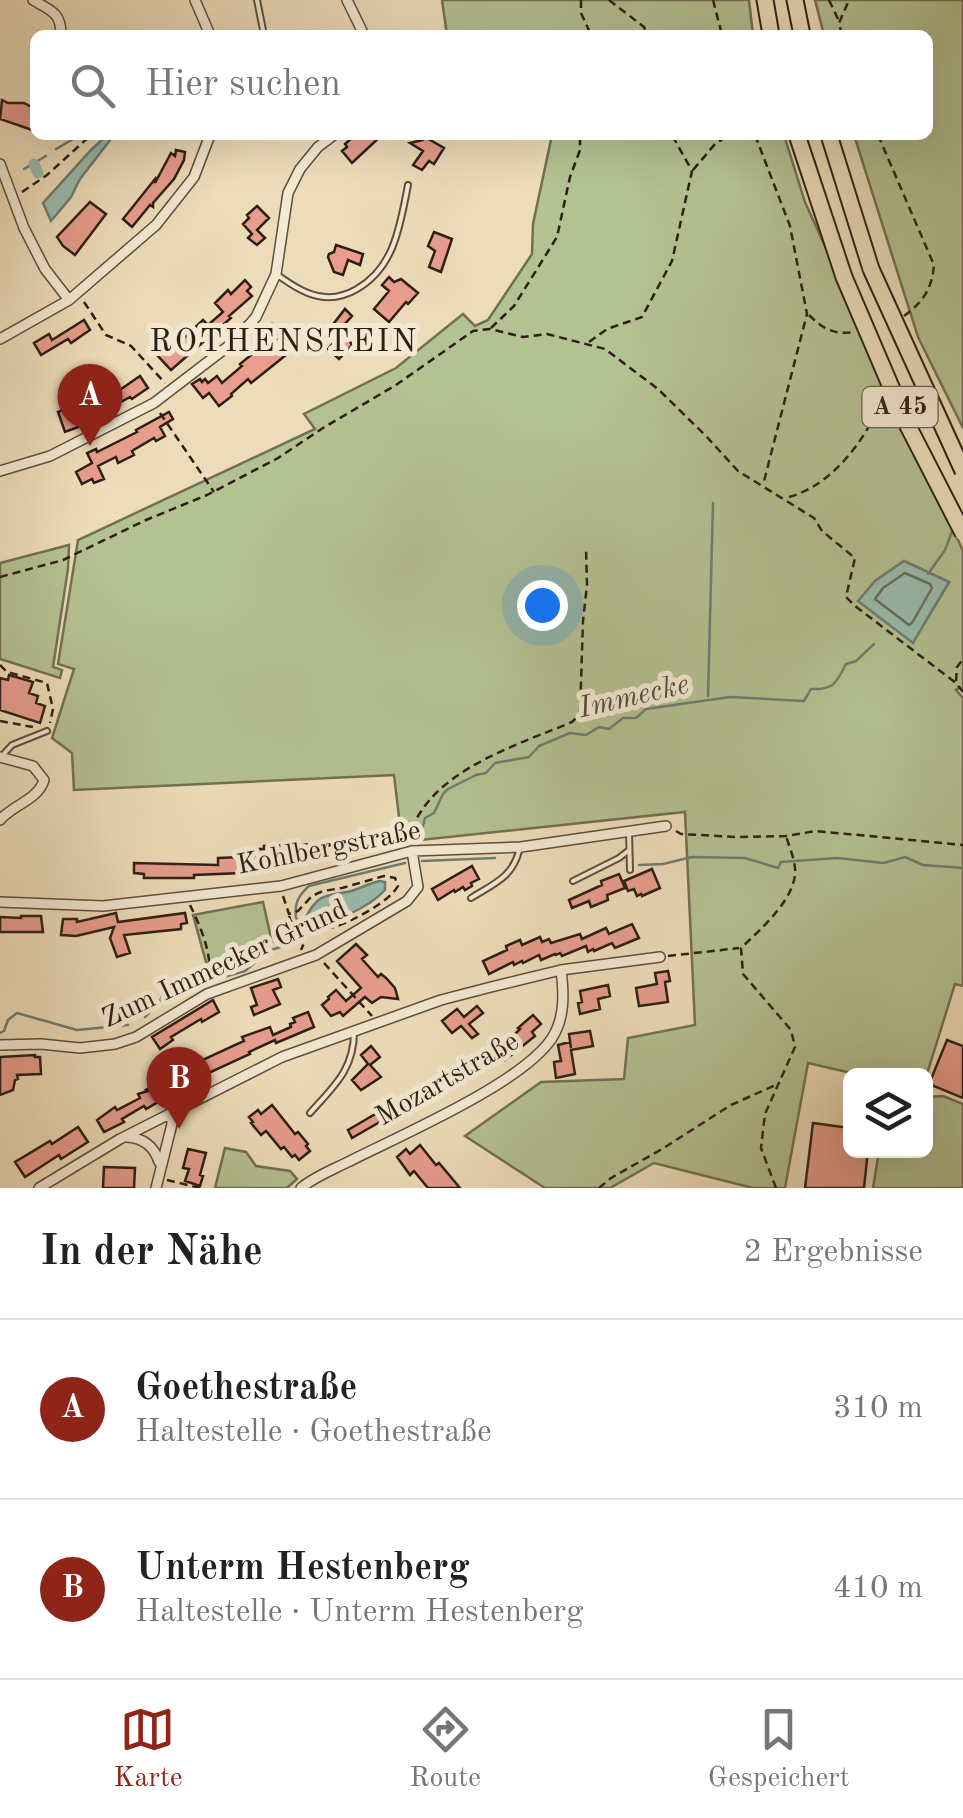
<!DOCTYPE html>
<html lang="de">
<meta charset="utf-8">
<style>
:root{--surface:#fff;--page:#f2f2f2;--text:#222;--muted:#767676;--line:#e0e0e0;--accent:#8f2418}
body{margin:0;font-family:"Old Standard TT",serif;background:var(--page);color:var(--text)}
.controls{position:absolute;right:30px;bottom:30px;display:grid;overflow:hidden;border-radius:15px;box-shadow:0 10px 40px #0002}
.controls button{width:90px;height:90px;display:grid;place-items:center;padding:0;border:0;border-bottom:2px solid var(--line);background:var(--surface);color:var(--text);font:50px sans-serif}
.you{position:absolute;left:542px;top:605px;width:35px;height:35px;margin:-25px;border:8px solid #fff;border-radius:50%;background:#1a73e8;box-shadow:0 0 0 15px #1a73e833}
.badge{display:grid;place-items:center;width:65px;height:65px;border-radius:50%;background:var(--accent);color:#fff;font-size:32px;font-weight:700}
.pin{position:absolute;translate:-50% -82px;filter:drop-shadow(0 2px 5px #0008)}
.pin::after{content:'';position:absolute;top:52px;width:35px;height:30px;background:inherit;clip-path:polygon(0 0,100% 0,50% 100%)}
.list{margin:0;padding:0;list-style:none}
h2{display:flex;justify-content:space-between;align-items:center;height:130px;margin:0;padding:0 40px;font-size:42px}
h2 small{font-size:32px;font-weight:400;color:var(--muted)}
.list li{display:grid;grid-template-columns:65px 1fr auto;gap:30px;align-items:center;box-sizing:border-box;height:180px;padding:0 40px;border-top:2px solid var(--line)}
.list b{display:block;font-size:38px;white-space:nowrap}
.list p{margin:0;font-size:32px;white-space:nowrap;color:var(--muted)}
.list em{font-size:32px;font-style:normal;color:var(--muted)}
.icon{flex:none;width:55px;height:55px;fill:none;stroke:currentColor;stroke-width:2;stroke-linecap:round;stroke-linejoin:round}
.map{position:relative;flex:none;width:963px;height:1188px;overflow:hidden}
.search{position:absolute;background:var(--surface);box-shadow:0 10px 40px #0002;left:30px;right:30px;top:30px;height:110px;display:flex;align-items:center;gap:25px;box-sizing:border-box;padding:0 35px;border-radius:15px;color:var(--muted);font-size:38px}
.sheet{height:490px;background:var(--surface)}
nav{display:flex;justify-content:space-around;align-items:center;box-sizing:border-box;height:140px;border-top:2px solid var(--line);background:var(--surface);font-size:28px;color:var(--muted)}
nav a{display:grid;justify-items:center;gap:5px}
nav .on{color:var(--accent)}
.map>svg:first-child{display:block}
.green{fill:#b4c192;stroke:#717053;stroke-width:2.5;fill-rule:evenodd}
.water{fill:#99bcad;stroke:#6e7d70;stroke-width:2.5}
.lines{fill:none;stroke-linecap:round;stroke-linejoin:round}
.shore{stroke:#646e60;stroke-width:2.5}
.stream{stroke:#6e7d70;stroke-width:2.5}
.canal{stroke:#99bcad;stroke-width:11}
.building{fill:#e89d8e;stroke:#2e1f14;stroke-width:2.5}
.lane-casing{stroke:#5e4e3d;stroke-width:8}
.street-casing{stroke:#5e4e3d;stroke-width:12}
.highway-casing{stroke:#2e1f14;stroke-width:19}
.path{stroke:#2e1f14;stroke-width:2.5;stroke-dasharray:8 5;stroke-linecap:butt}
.lane{stroke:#f3e8d2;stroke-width:4}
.street{stroke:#f3e8d2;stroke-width:9}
.highway{stroke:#eddcb9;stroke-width:15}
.highway-bridge-casing{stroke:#2e1f14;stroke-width:19;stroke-linecap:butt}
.highway-bridge{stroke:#eddcb9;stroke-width:15}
.labels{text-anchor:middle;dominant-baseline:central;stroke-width:10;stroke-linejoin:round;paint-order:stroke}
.shield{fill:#f3e8d2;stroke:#695b4d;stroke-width:2.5}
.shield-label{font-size:25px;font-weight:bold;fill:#2e1f14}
.street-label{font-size:28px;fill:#2e1f14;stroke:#f3e8d2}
.water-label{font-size:30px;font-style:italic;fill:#4e4e42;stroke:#f3e8d2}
.quarter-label{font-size:32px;letter-spacing:2.5px;fill:#2e1f14;stroke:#f3e8d2}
</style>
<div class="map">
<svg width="963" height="1188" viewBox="0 0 963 1188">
<rect width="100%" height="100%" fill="#eddcb9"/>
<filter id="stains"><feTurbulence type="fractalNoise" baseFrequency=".002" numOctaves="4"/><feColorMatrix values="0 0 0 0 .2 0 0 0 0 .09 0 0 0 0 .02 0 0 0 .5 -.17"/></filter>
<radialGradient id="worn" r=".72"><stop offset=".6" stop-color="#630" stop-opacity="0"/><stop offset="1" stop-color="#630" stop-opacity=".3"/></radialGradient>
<!-- green -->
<path class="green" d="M442 0H749L753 35H447Z
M815 0H963V428L918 337 854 135H928V35H824Z
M552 135H784L805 202 963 551V691L959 688 956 690 963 698V986L955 984 926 1077 860 1075 808 1063 785 1188H753L654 1163 610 1188H545L465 1136 541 1082 624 1079 628 1038 695 1025 685 812 402 842 394 775 74 790 72 753 52 738 74 669 58 664 78 540 315 429 304 414 396 368 463 314 475 326 488 320 532 254 533 224ZM904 561 949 582 913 642 875 581Z
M69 545 68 569 53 667 62 670 60 678 0 659V563Z
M263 902 272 942 209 973 193 915Z
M943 1096 963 1104V1188H873L879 1151 926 1150V1097Z
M225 1148 246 1152 256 1166 290 1171 297 1179 287 1188H215Z"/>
<!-- water -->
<path class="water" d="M107 135H114L80 179 71 197 51 221 43 203 91 150Z
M904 561 949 582 913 643 858 601 875 581Z
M380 881 385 882V890C368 908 334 924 309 923L306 917C318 894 325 896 347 892 359 890 368 883 380 881Z"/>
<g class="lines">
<!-- shore -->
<path class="shore" d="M905 573 930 584 932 588 912 623 909 625 875 599 883 588Z"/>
<!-- stream -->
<path class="stream" d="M56 149 80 135
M24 169 46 156
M928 574 945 550 953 529
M708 696 713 503
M420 838 425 818 434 813 443 794 448 789 476 775 486 773 495 763 529 757 539 746 570 733 586 735 599 727 609 729 623 718H636L646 709 730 697 804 701 811 689C833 690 836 684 846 664L856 661 874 644
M422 861 495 858
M639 865 663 864 692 857 745 858 778 868 781 862 837 858 884 863 905 857 923 865 963 868
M145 1017 158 1004 166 990 181 989 245 971 271 950 293 943 304 931V925L296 918C294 904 298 896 309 886L405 863
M0 1033 4 1031 8 1020 17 1013 77 1030 128 1025"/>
<!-- canal -->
<path class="canal" d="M34 164 38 173"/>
</g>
<!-- building -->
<path class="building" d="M2 100 8 103H24L35 109V131L0 119Z
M355 135H382L352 163 342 151 347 147 345 144Z
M425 137 444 148 434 164 429 161 422 170 413 165 423 151 410 143 423 140Z
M176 150 185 152 184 160 174 179 153 203V207L150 205 132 227 123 219 155 179V183L171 153 175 156Z
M90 202 106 214 75 255 63 246 57 237Z
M257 206 269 218 257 230 265 238 257 245 248 238 252 234 243 224 249 218 247 215Z
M434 232 452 239 441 272 429 267 435 251 428 246Z
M336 245 363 254 360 265 348 260 343 275 334 272 328 257 329 254 334 252Z
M389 277 394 282 401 279 418 293 408 304 406 302 389 322 374 309 389 291 382 285Z
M245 280 251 287 247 291 252 296 229 316 231 318 224 324 171 370 158 356 172 344 174 347 203 320 208 325 223 312 215 303 228 290 231 294Z
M345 309 352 316 343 326 347 329 344 332 352 345 339 359 328 349 337 338 331 332V327Z
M84 320 90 330 71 343 68 339 41 355 34 343 49 334 52 340Z
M272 324 280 332 275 337 283 346 281 349 286 355 251 383 248 379 231 394 232 396 219 406 209 393 203 398 192 384 200 379 202 382 205 379 208 383 217 376 222 383 242 366 240 364 272 338 265 330Z
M140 376 148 388 132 399 130 397 99 414 91 396 107 389 111 396Z
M76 397 85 422 80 424 81 426 65 432 58 412 69 408 67 400Z
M169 412 173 419 160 427 165 436 156 441 154 438 132 451 134 455 118 463 116 457 98 466 104 479 94 483 92 479 82 484 76 472 92 463 87 453 96 449 97 452 137 432 136 430Z
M9 675 33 682 29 693 38 696 36 703 45 706 40 723 0 710V678L8 680Z
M320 844V859H284V864H256V849H264V846Z
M242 857V873L194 875V878H144V874L134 873V863L218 865V858Z
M472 866 479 879 471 883 472 886 465 890 463 887 455 892 454 890 438 900 432 889Z
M652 869 660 888 642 896 641 894 637 896 634 889 628 891 624 881Z
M619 874 625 888 607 895 608 900 591 907 589 901 572 908 569 900 602 885 601 881Z
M116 913 118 922 185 913 187 923 181 924V929L124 935 130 953 117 957 110 938 114 927 76 936 61 935 63 919H77V922Z
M21 916H41L43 932H0V917L21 918Z
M632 924 639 938 615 948 612 943 594 951 593 949 588 952 586 946 562 956 560 953 556 955 555 954 541 960 539 955 523 963 522 961 514 965 513 962 489 974 483 961 507 950 506 946 520 940 522 945 540 937 542 942 549 939 551 943 580 934 582 939 606 928 609 934Z
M356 944 367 955 362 959 378 977 381 974 386 978 395 988 398 999 381 997 372 1003 365 997 343 1016 340 1012 331 1016 322 1005 329 999 328 997 336 990 346 1001 361 988 337 961Z
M668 971 670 981 665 982 668 1002 639 1006 636 988 657 984 655 973Z
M278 979 281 987 273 990 280 1004 254 1015 251 1007 257 1005 251 988Z
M608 985 610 996 598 999 600 1009 580 1014 578 1003 582 1002 580 991Z
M213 1000 219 1012 202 1022 201 1019 171 1037 173 1040 160 1049 152 1037Z
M477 1006 483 1013 469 1024 478 1034 472 1038 461 1026 452 1033 442 1021 457 1009 464 1017Z
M308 1012 314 1027 276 1043 275 1040 249 1052 250 1054 204 1075 146 1109 144 1106 122 1119 124 1122 104 1132 97 1120 115 1107 117 1110 140 1098 138 1094 148 1091 146 1090 161 1081 164 1085 181 1077 179 1073 186 1070 185 1068 244 1041 242 1037 270 1027 273 1035 291 1027 290 1024 295 1022 293 1018Z
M533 1015 541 1024 532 1032 535 1036 505 1060 499 1053 512 1041 510 1039 520 1029 518 1028Z
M590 1031 593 1046 571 1050 575 1074 556 1078 554 1062 561 1061 558 1045 570 1042 571 1048 569 1034Z
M947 1040 963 1046V1098L929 1084Z
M371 1046 380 1057 370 1065 381 1077 361 1090 352 1080 368 1064 361 1055Z
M35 1055V1057H40L41 1074 17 1075 18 1079 15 1080 13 1090 0 1095V1057Z
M461 1064 465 1072 437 1087 435 1084 437 1089 408 1103 409 1105 352 1138 348 1130Z
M272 1105 295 1134 298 1132 308 1144 306 1146 310 1151 299 1160 295 1155 292 1157 284 1147 281 1149 266 1131 261 1135 251 1123 253 1122 249 1117 258 1110 261 1114Z
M813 1123 850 1128V1150H868L864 1188H805Z
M78 1127 88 1142 61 1159 59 1155 25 1177 15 1162 50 1141 52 1144Z
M420 1145 436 1165 439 1163 460 1188H428L414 1171 410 1175 397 1157 406 1149 410 1154Z
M188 1149 206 1153 200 1175 203 1176 200 1186 185 1181 189 1169 183 1168Z
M104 1167 135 1168 134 1188H103Z"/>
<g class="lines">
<!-- lane casing -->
<g class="lane-casing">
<path id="lane" d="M257 0 264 35
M276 274C289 283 303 293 318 296 332 299 345 296 357 289 395 267 400 225 408 185
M1 757 12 745 47 731
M629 832 630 870
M573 881 619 858 628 851
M471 898C493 884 512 878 519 851
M310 1113C333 1087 354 1070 354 1032"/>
</g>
<!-- street casing -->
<g class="street-casing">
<path id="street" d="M33 0C51 11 61 12 61 35
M195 0 210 35
M347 0 364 35
M0 164 24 228 45 269 69 300
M0 339 69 300 156 225 194 177 210 135
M0 471 50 456 154 403 235 341 256 317 276 274 288 193 300 169 318 147 334 135
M0 757 33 766 44 780C38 800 14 804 0 820
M0 902 103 906 281 886 412 851 521 847 666 826
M0 1045 41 1044 80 1048 115 1044 136 1037 207 994 316 955 407 901 418 887 412 851
M127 1137C143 1138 154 1146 159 1162
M39 1188 120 1139 282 1057 441 1000 491 987 561 970 660 957
M156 1188 172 1124V1111
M301 1188C314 1177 332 1170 348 1162 399 1136 523 1083 552 1038 565 1018 564 993 561 970"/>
</g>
<!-- highway casing -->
<g class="highway-casing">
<path id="highway" d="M765 0 771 35
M795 0 802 35
M797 135 844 277
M829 135 871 269"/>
</g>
<!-- path -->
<path class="path" d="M581 0V13L591 35
M609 0 644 27 647 35
M713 0 722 35
M829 0 839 21
M842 35 839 23 849 0
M755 135 790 226 807 314 763 485
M878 135 934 265C932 289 923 302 904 316
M693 170 715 144 729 135
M22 192 47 175 91 135
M84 302 106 335 131 346 165 383
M809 315C823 329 834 335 854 332
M491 328 514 306 557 237 570 177 580 150V135
M589 342 607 329 642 317 672 261 692 171 672 135
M160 413 214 492
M789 497C833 485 866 439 883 398
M0 577 63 560 146 520 207 495 278 458 323 428 396 385 473 331 490 329 523 337 547 334 605 349 658 389 706 436 738 471 814 518 822 531 855 558 846 597 855 606 956 683 963 692
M0 665 7 672 47 683 53 709 50 723
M956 681 957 667 963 659
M0 721 33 727
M676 831 681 834 735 837 786 836 816 831 963 845
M409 842C412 833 414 821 420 813 450 765 522 743 572 722L580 714 583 621 587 585 586 548
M283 896 289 914 298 911 312 896 323 891 342 888 384 876 395 878 398 886C389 902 353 921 334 927 326 929 318 930 309 932L301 950
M190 905C201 928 214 957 208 982
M289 916C291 926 299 928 308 932
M668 956 739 948
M324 963 372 1016
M167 1180 200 1188
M599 1188 611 1178 662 1149 731 1105 778 1084
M776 1188 761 1148 765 1114 795 1047 791 1030 743 974 741 948C760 930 798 897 795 868 794 857 789 846 786 836"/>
<!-- lane -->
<use href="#lane" class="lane"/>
<!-- street -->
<use href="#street" class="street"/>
<!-- highway -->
<use href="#highway" class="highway"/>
<!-- highway-bridge casing -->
<g class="highway-bridge-casing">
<path id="highway-bridge" d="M871 269 963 471
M844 277 906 422 963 533"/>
</g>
<!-- highway-bridge -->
<use href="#highway-bridge" class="highway-bridge"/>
</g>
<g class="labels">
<!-- shield labels -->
<rect class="shield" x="862.5" y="387" width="75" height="40" rx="8"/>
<g class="shield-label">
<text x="900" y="407">A 45</text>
</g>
<!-- street labels -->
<g class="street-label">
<text transform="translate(329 849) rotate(-11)">Kohlbergstraße</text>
<text transform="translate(225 965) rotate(-25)">Zum Immecker Grund</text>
<text transform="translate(448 1080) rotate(-30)">Mozartstraße</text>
</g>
<!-- water labels -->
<g class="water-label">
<text transform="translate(634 697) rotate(-13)">Immecke</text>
</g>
<!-- quarter labels -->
<g class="quarter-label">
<text x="284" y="343">ROTHENSTEIN</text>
</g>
</g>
<rect width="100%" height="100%" filter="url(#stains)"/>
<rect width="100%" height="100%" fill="url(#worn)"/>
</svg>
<div class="controls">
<button><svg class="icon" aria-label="layers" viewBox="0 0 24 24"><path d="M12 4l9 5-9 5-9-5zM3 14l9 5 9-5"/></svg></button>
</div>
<div class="you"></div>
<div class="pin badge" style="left:90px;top:446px">A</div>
<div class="pin badge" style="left:179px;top:1129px">B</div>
<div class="search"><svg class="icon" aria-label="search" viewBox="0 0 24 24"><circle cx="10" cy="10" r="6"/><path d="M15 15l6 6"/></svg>Hier suchen</div>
</div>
<section class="sheet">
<h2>In der Nähe<small>2 Ergebnisse</small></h2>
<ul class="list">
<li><span class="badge">A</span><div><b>Goethestraße</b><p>Haltestelle · Goethestraße</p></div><em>310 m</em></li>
<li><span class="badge">B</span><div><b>Unterm Hestenberg</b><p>Haltestelle · Unterm Hestenberg</p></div><em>410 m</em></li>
</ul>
</section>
<nav>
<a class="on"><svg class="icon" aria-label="map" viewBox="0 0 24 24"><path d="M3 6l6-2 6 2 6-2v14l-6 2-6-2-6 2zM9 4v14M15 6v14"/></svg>Karte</a>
<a><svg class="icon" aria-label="directions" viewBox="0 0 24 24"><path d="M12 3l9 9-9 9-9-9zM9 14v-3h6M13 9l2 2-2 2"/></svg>Route</a>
<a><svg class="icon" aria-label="saved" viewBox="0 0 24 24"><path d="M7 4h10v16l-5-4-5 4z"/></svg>Gespeichert</a>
</nav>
